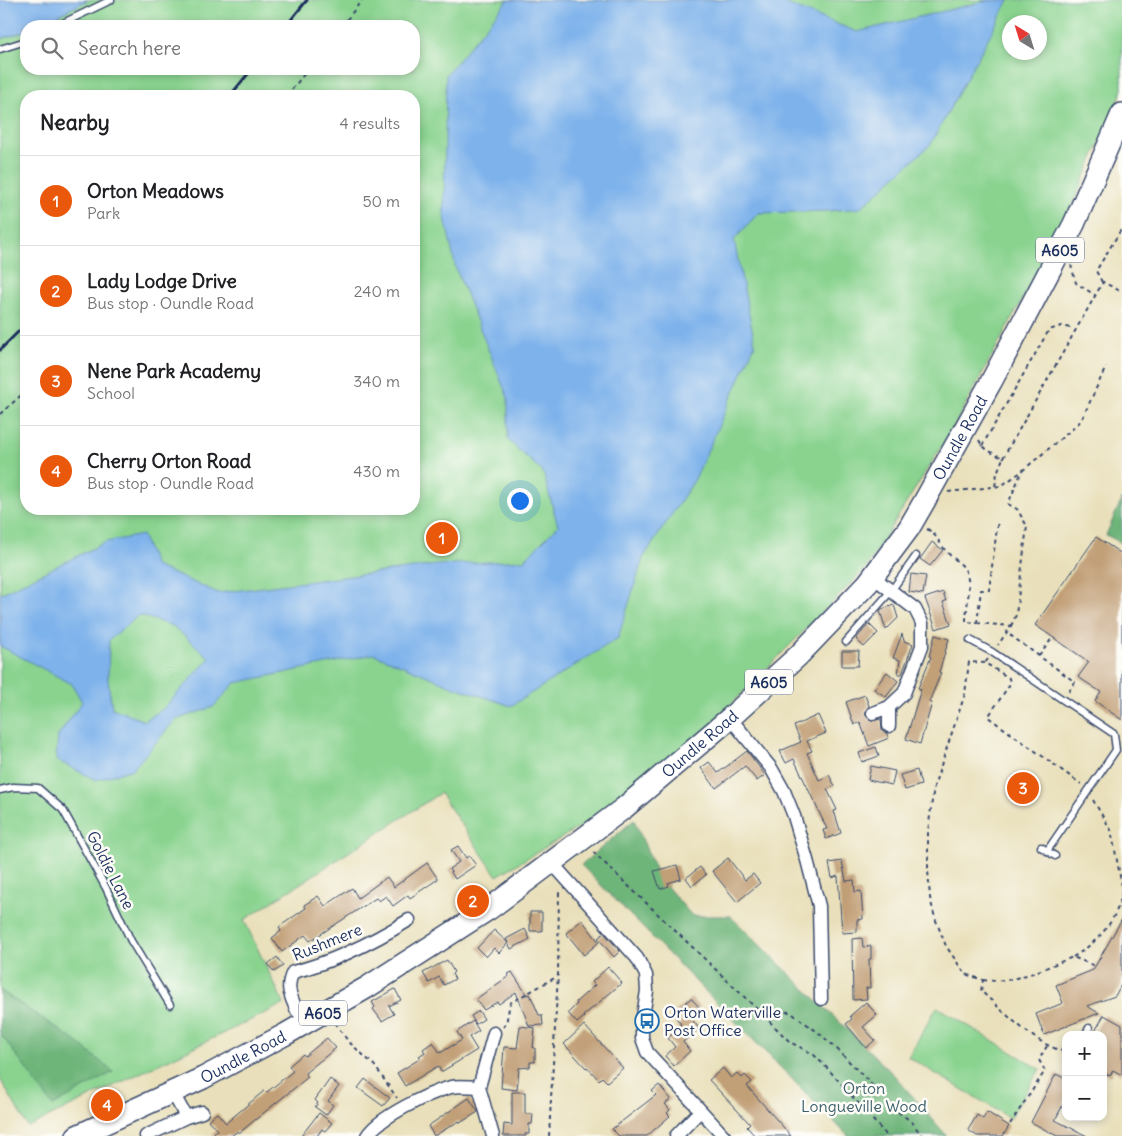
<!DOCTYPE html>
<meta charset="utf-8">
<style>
:root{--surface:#fff;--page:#f2f2f2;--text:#202124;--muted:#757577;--line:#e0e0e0;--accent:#ea580c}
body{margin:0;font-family:Delius,sans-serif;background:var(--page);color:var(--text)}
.controls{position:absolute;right:15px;bottom:15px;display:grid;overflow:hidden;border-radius:10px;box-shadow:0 2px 8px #0003}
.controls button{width:45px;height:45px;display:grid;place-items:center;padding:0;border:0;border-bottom:1px solid var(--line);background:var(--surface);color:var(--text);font:25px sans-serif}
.compass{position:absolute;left:1002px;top:15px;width:45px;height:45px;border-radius:50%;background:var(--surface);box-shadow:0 2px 8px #0003;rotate:322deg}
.you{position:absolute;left:519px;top:500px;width:18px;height:18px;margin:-12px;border:4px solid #fff;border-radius:50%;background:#1a73e8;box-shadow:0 0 0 8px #1a73e833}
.badge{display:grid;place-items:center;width:32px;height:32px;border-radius:50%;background:var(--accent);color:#fff;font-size:16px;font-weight:700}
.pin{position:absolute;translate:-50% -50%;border:2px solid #fff;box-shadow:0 1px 5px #0006}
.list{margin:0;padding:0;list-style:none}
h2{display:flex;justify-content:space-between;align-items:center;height:65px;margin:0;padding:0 20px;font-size:21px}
h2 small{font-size:16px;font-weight:400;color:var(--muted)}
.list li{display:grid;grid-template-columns:32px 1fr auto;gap:15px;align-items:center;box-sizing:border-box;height:90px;padding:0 20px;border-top:1px solid var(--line)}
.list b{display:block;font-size:19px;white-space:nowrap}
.list p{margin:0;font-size:16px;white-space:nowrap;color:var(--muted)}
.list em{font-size:16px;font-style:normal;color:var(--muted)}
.icon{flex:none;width:28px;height:28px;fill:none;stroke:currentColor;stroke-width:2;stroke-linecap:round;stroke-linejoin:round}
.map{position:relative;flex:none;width:1122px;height:1136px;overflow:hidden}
.search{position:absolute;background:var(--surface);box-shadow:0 2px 8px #0003;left:20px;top:20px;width:400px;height:55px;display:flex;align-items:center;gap:12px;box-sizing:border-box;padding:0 18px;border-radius:20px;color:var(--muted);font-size:19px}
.panel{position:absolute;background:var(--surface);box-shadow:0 2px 8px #0003;left:20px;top:90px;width:400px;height:425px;border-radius:20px}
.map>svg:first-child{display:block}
.green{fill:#89d38f;stroke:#528176;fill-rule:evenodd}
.forest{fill:#6eb57a;stroke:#44726c}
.water{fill:#7eb2eb;stroke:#4c70a4;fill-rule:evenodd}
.building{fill:#c19f77}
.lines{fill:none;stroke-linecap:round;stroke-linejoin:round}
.lane-casing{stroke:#3a4a6c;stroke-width:9}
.street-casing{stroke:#3a4a6c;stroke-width:15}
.primary-casing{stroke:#3a4a6c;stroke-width:24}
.path{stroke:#3a4a6c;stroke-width:2;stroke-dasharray:4 4;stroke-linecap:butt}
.lane{stroke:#fff;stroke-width:6}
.street{stroke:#fff;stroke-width:12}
.primary{stroke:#fff;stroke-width:21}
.rail{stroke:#1b2f5e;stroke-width:3}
.labels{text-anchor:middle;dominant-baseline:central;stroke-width:5;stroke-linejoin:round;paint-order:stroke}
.shield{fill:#fdfcf7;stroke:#5f6c8c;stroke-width:1}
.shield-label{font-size:15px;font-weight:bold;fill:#1b2f5e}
.street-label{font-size:16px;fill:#1b2f5e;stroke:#fdfcf7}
.poi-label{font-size:16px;fill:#1b2f5e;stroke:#fdfcf7;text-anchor:start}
.park-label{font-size:16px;fill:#3c606d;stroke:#fdfcf7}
</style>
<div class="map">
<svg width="1122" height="1136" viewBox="0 0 1122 1136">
<rect width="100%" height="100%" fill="#fdfcf7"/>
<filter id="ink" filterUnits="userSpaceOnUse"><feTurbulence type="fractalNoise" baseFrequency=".02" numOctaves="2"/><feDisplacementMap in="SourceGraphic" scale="10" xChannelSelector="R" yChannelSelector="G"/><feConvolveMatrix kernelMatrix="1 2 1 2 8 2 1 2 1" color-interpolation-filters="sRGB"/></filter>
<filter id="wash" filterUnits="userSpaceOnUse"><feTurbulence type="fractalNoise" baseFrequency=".0096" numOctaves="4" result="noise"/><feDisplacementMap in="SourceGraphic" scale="20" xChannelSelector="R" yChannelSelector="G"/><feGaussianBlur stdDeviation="1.12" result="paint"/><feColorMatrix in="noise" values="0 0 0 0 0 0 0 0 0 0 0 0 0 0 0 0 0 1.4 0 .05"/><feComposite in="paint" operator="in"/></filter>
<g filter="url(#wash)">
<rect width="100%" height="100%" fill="#e9e0bb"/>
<!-- green -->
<path class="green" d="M88 0H1122V92L1086 174 1063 224 954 426 866 568 702 734 583 825 497 876 440 793 244 920 284 1004 28 1127 0 1079V39L26 31V69H414V26H37ZM1010 22H1040V52H1010ZM26 96H414V509H26Z
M937 1007 1040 1069 1010 1118 908 1057Z"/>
<!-- forest -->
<path class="forest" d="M1122 499V543L1106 535Z
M634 820 658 876 692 916H730L894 1075 947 1136H848L581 865Z
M0 990 77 1042 113 1072 53 1106 0 1033Z"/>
<!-- water -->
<path class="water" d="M0 0H88L37 26H26V31L0 39Z
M508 0H777L857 32 990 0H1009L930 145 860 208 828 211 758 213 734 240 755 344 695 479 643 558 618 638 511 706 452 686 374 654 235 683 213 707 175 720 133 769 96 780 56 760 58 736 82 702 72 684 0 646V594L106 542 142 535 155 566 218 593 437 565 524 560 558 526 543 472 508 440V398L456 269 444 213 446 75ZM139 615 173 626 210 658 163 709 144 721 112 708 108 681 109 640Z"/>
<g id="blocks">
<!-- building -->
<path class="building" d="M1096 537 1122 554V720L1095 701 1101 692 1078 677 1089 662 1035 625Z
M932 542 943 550 930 566 920 559Z
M911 574 926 576 923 594 909 592Z
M943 592 946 601 943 602 951 624 936 629 925 598Z
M894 605 898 618 886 630 880 611 882 609Z
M869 624 878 633 864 647 856 639Z
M902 634 904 641 913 644 902 674H898L900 660 893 658Z
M935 635 949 639 939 672 941 673 929 702 932 703 920 744 906 739 921 689 918 688 931 657 929 656Z
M842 651H859L858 666H842Z
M887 672 898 681 886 697 874 689Z
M865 695 869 706 865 711 866 716 871 721 881 719 882 730 887 734 889 738 869 746 860 722 854 725 846 702Z
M818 715 826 733 807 741 812 751 807 753 819 780 829 775 835 786 827 789 837 810 834 811 841 833 826 839 823 830 827 829 794 759 786 763 780 751 801 742 794 726Z
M876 747 879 756 862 762 859 753Z
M747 751 765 775 757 781 745 766 716 788 701 768 709 762 718 773Z
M871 766 895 771 892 785 868 780Z
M917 770 921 785 905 790 900 775Z
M458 846 466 858 469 856 476 865 455 879 449 869 459 862 451 850Z
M728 858 745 880 753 874 760 883 737 902 712 871Z
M842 861 846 881 854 880 855 892 861 891 863 919 857 920V932L842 933 838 876 832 878 829 863Z
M427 863 438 879 410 898 408 895 393 906 386 896 379 901 376 898 310 941 305 935 282 952 272 938 281 931 279 927 306 908 304 905 318 896 325 906 352 888 358 898 387 877 394 887Z
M677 865 681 879 668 883 669 886 660 889 654 871Z
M700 867 706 875 692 886 686 878Z
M530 912H542V931H530Z
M1122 919V983L1115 996 1087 1006 1099 1013 1044 1035 1036 1014 1063 1003 1056 985 1093 970Z
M582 920 599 942 584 955 566 933Z
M525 929 530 939 511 949 506 939Z
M494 930 508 943 499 953 494 948 486 957 477 948Z
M604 933 620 951 614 957 598 938Z
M862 938 863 947 871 946V959H869L870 988H866L867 999 853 1000 852 939Z
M277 957 283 966 274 972 268 964Z
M447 960 454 972 452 974 455 979 444 985 439 977 429 983 423 973Z
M608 967 622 983 583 1016 584 1017 577 1023 568 1013 577 1004 576 1002 595 985 592 982Z
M512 972 527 995 530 994 539 1015H542L543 1025 529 1026 516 992 499 1004 497 1002 484 1010 476 999 509 976 508 974Z
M395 989 401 1000 389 1006 394 1014 382 1021 373 1009 375 1007 372 1002Z
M691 998 699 1007 689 1016 699 1028 683 1042 690 1051 674 1066 665 1056 675 1047 668 1038 679 1029 677 1027 681 1024 673 1014Z
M866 1002 877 1015 863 1027 875 1040 866 1048 846 1024 852 1019 850 1016Z
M479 1011 484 1019 476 1024 471 1016Z
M1104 1015 1122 1025V1075L1113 1070 1110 1076 1103 1072V1035H1093Z
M473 1021 479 1031 469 1037 477 1050 441 1072 438 1066 405 1086 397 1073 421 1058 419 1056 425 1052 423 1049 433 1042 440 1053 462 1040 457 1032Z
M584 1025 623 1068 607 1082 602 1077 599 1080 587 1067 586 1068 564 1044Z
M520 1026 535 1028 533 1048H535V1062H530V1067L519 1068 517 1090 501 1088 504 1047 517 1048Z
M327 1038 336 1048 305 1073 308 1077 239 1133 238 1131 231 1136H211L217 1130 208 1120 217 1113 226 1123 265 1090 267 1092 293 1071 289 1066 303 1054 305 1056Z
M723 1068 731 1078 737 1073 742 1078 745 1075 752 1082 747 1086 791 1136H755L747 1127 750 1124 709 1080Z
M1056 1074 1066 1079V1099L1055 1120 1087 1136H1057L1031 1122Z
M330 1079 339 1086 328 1101 333 1105 326 1115 315 1107 318 1103 315 1100Z
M365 1079 390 1098 383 1106 358 1088Z
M659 1085 671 1099 665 1104 670 1110 667 1113 670 1116 647 1136H619L612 1129 656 1095 652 1091Z
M512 1092H525V1114H533L532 1124H529V1134H525L526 1136H503L504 1124 512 1125Z
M469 1098 478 1112 460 1123 459 1121 434 1136 428 1126Z
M987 1112 1009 1126 1003 1136H977L968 1130 977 1115 983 1119Z
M319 1113 332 1123 325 1131 322 1129 317 1136H301Z"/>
</g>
</g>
<g filter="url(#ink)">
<use href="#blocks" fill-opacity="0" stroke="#3a4a6c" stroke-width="1"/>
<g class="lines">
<!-- lane casing -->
<g class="lane-casing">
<path id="lane" d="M57 26 111 0
M0 49 26 41
M970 640 992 652 1114 734 1116 750 1047 851
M846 642 891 591 916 556
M0 790 13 787 38 788 63 810 106 888 131 941 170 1005
M1041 847 1055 856
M1085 1035 1089 1028"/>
</g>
<!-- street casing -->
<g class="street-casing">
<path id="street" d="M873 577 915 609 922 623V646L904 693 889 707 873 713
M730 718 771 768 784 791 794 816 807 860 819 906 821 999
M889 726V707
M552 863 637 958 646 975 647 991 642 1022V1038L647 1052 724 1136
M297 1011C291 996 285 988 293 972 334 962 373 942 409 920
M186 1117 202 1112
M146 1136 186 1117 173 1093
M367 1136C379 1117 429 1093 451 1087 459 1085 470 1087 479 1087
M493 1136 479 1087 494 1033
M676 1136 700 1111"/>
</g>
<!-- primary casing -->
<g class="primary-casing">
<g id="primary">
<path id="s1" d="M77 1136 203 1078 286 1034 366 988 489 909 624 808 730 718 798 656 868 583 909 528 924 502 991 382 1074 224 1122 114"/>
</g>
</g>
<!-- path -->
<path class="path" d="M342 26 362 0
M287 96 308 69
M1071 265 1076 283 1095 295
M1102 282 1096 271 1122 228
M0 414 26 391
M979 440C984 450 993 453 1003 458L997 473 995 487
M982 446 1049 330 1062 326 1074 329
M1003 458 1103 282 1122 292
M948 492 1001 486 1021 472
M927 529C937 534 939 544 947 552 952 558 960 562 964 568 973 582 966 606 966 622L1011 626 998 645
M977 623 981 590H989L998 520
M1011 626 1016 615 1027 526 1017 509 1008 504 1022 471 1077 425 1082 419 1106 367
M1010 635 1075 682 1067 694
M1039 656 1053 637
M988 659 985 663 1009 678 1010 684 988 717 1081 784
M985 663 969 662 965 694 934 786 928 831V870L930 898 935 918 946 946 965 974 983 980 981 991C1004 1012 1035 1045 1066 1052
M1093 800 1111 830 1122 886
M593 852 758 1010 790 1012 819 1033 838 1050 897 1111 912 1122 922 1136
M1073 957C1098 942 1118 920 1122 891
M983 980C1016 984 1043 968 1073 957L1095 966
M758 1010 790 1042 813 1054 828 1069 887 1136
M335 1023 348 1041 374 1065 397 1098
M503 1027 506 1024 510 1003 558 976
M1010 1124 1045 1071 1039 1060 1047 1046
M549 1136 558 974 559 889"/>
<!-- lane -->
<use href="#lane" class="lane"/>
<!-- street -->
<use href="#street" class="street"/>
<!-- primary -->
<use href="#primary" class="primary"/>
<!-- rail -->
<path class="rail" d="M286 26 307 0
M230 96 252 69
M0 350 26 324"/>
</g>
</g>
<!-- icons -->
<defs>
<g id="bus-ring" transform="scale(1.25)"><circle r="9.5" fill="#fdfcf7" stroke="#1f6fb2" stroke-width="1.5"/><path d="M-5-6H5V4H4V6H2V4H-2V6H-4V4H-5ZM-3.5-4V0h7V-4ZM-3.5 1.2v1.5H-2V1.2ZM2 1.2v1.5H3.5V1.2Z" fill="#1f6fb2"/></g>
</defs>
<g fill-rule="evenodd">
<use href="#bus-ring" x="647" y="1021"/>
</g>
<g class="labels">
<!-- shield labels -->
<g class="shield">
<rect x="1036" y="237.5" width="48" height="25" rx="4"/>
<rect x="745" y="669.5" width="48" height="25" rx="4"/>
<rect x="299" y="1000.5" width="48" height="25" rx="4"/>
</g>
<g class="shield-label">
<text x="1060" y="250">A605</text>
<text x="769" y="682">A605</text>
<text x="323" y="1013">A605</text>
</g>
<!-- street labels -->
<g class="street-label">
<text stroke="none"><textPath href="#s1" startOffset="1144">Oundle Road</textPath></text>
<text stroke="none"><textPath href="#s1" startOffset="739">Oundle Road</textPath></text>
<text transform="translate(111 870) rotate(63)">Goldie Lane</text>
<text transform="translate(327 942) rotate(-22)">Rushmere</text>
<text stroke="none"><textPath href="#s1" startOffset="184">Oundle Road</textPath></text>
</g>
<!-- poi labels -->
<g class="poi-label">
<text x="664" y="1012">Orton Waterville<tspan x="664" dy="18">Post Office</tspan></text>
</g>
<!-- park labels -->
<g class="park-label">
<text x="864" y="1088">Orton<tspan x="864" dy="18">Longueville Wood</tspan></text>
</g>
</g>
</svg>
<div class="controls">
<button>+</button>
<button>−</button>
</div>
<svg class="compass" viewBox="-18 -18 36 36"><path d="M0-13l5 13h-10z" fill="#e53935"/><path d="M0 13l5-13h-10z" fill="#757577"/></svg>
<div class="you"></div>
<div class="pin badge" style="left:442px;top:538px">1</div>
<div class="pin badge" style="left:473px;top:901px">2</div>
<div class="pin badge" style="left:1023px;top:788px">3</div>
<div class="pin badge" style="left:107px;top:1105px">4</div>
<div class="search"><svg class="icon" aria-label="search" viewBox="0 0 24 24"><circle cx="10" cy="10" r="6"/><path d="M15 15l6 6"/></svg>Search here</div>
<section class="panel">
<h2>Nearby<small>4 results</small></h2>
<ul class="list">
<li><span class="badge">1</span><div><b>Orton Meadows</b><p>Park</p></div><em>50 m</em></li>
<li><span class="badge">2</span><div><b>Lady Lodge Drive</b><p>Bus stop · Oundle Road</p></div><em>240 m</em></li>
<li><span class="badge">3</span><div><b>Nene Park Academy</b><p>School</p></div><em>340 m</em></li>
<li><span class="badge">4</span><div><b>Cherry Orton Road</b><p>Bus stop · Oundle Road</p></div><em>430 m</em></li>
</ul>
</section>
</div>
